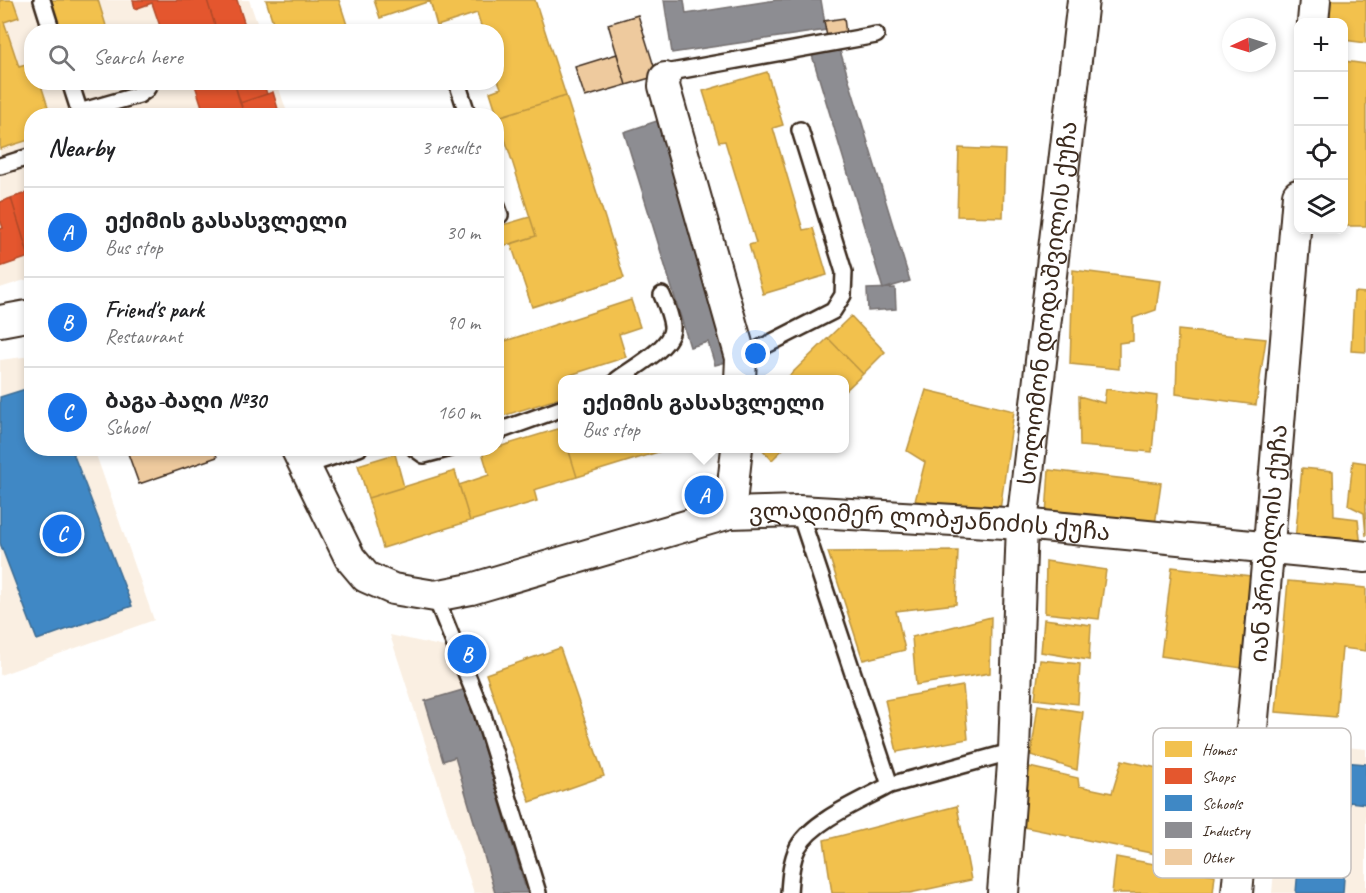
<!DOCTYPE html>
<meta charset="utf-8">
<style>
:root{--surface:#fff;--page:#f2f2f2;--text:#202124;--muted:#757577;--line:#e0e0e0;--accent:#1a73e8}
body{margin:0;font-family:Caveat,"Noto Sans Georgian",sans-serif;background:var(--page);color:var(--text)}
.controls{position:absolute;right:18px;top:18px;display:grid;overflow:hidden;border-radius:12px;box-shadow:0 3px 9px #0003}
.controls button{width:54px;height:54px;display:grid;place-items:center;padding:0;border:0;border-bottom:2px solid var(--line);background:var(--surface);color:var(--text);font:30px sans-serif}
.compass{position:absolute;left:1222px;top:18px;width:54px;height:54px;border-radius:50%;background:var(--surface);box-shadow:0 3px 9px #0003;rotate:266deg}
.you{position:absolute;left:756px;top:354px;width:21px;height:21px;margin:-15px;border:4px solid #fff;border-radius:50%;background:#1a73e8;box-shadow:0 0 0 9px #1a73e833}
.badge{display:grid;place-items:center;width:39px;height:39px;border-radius:50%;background:var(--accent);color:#fff;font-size:20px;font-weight:700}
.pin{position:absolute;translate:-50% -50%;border:3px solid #fff;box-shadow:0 2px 6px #0006}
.popup{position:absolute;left:558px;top:375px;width:291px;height:78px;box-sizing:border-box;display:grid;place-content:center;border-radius:12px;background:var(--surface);filter:drop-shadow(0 2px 4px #0005);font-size:20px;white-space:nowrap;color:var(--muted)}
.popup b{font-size:22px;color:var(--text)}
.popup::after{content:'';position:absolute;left:50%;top:100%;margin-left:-12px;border:12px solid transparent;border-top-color:var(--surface)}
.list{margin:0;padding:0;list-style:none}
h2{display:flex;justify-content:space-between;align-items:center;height:78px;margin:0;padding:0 24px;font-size:26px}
h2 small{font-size:20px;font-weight:400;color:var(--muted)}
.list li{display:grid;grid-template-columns:39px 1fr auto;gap:18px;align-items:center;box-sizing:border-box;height:90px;padding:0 24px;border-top:2px solid var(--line)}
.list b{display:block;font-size:22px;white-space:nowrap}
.list p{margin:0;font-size:20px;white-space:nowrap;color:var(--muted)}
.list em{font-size:20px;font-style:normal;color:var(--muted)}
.icon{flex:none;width:33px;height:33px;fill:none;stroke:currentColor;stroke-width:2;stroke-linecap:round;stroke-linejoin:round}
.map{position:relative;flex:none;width:1366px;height:893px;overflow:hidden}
.search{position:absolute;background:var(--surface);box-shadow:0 3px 9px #0003;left:24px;top:24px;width:480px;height:66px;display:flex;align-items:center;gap:15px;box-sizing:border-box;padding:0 21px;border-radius:24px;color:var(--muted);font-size:22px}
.panel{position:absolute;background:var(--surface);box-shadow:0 3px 9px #0003;left:24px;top:108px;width:480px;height:348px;border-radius:24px}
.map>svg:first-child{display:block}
.built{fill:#faefe2}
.homes{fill:#f2c14e;stroke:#bb9440;stroke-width:1.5}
.shops{fill:#e4572e;stroke:#b14a29;stroke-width:1.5}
.schools{fill:#3f88c5;stroke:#3e6c93;stroke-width:1.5}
.industry{fill:#8d8d92;stroke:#746f6f;stroke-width:1.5}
.building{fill:#eeca9e;stroke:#3b2a1e;stroke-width:1.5}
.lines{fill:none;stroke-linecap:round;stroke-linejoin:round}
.service-casing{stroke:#3b2a1e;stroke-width:20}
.minor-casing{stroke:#3b2a1e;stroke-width:34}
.service{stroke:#fff;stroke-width:15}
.minor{stroke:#fff;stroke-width:30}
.labels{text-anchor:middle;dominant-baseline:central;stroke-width:6;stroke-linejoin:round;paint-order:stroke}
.street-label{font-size:24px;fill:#3b2a1e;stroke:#fff}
.key{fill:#fff;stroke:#c4bfbc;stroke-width:1.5}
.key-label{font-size:16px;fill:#3b2a1e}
</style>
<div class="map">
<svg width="1366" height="893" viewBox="0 0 1366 893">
<rect width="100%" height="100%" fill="#fff"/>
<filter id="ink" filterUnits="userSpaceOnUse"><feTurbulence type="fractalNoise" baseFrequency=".0167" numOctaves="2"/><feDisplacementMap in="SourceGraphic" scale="12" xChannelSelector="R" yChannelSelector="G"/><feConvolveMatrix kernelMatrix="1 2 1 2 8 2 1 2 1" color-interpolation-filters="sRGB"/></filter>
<g filter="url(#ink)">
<!-- built -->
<path class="built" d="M0 0H249L260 31 32 32V82L277 83 288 115 32 116 31 278 0 288Z
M31 356 32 448 94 449 154 620 0 675V360Z
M390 635 463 651 537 893H474Z
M1286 741 1366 749V893H1272Z"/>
<!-- homes -->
<path class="homes" d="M0 0H13L19 17 4 22 19 67 32 63V82H40L51 116H32V139L0 149Z
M51 0H98L108 32H61Z
M266 0H339L347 25 327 32H276Z
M374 0H535L566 96 498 117 490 92 501 88 496 75V32H483L477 13 437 26 430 1 380 18Z
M1326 0H1366V43L1344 40V22H1325Z
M1344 61 1366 64V226H1344Z
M767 72 783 125 773 128 803 230 813 228 827 275 763 294 749 245 756 243 725 141 719 142 703 91Z
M566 96 624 278 532 307 511 244 536 236 498 117Z
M959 148 1005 150 1003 217 957 216Z
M530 217 536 236 496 248V227Z
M1073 270 1160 281 1156 310 1133 318V341L1119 343V369L1070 364Z
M1354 292 1366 293V352L1351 351Z
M631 300 640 327 619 334 626 357 570 375 572 380H563V397L496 418V316L505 341Z
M851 316 885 352 863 374 828 338Z
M1178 330 1266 339 1256 405 1176 394Z
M828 338 863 374 845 391V380H785Z
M1106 389 1157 396 1152 452 1080 446 1079 396 1104 403Z
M926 390 1014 411 1000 510 915 501 925 462 907 451Z
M561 428 563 448H568L577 477 534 490 537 501 470 521 459 485 489 475 482 452Z
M568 448H671L577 477Z
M761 448H784L772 460Z
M395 454 404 487 368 498 358 465Z
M1353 461 1366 463V536L1364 513 1348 505Z
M1302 468 1333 471 1334 516 1358 519 1361 548 1295 540Z
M1049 470 1161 483 1155 525 1046 515Z
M455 471 470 521 383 548 368 498Z
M958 551 956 604 896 611 905 650 863 660 828 552Z
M1046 561 1106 570 1099 619 1045 613Z
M1172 567 1251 576 1242 668 1161 656Z
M1288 581 1366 588V651L1342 648 1336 717 1276 712Z
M991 617 990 673 916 685 912 637Z
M1044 619 1091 625 1089 660 1041 652Z
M560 648 604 776 530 802 486 674Z
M1040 660 1080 664 1078 704 1035 699Z
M963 686 968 739 897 752 885 700Z
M1038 705 1083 712 1077 770 1031 755Z
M1122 760 1219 782 1200 863 1023 827 1029 767 1078 778 1079 786 1112 793Z
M957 806 971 880 910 893H832L824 840Z
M1116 857 1215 875 1213 893H1112Z"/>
<!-- shops -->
<path class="shops" d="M133 0H207L217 32H162L152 3 135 9Z
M207 0H237L247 32H217Z
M194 82H234L244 113 236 116H205Z
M234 82H263L267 94 240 103Z
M273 92 280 116H245L240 103Z
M32 191V257H29L11 198Z
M11 198 29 257 0 267V229L3 228 0 220V202Z"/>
<!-- schools -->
<path class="schools" d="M32 387V448H71L132 606 37 640 0 543V397Z
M1307 759 1366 764V804L1349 802 1343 893H1296Z"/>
<!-- industry -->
<path class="industry" d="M664 0H684L686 14 776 0H821L826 30 672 53Z
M838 44 910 281 883 289 811 52Z
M660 120 734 360 715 365 708 342 690 347 624 132Z
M895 288 896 309 868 311 867 289Z
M466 689 527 893H495L455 757 443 761 425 701Z"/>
<!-- building -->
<path class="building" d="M638 15 657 76 626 85 608 24Z
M844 18 846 34 827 37 824 21Z
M617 54 626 85 585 97 575 67Z
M126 448H214L217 457 139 484Z"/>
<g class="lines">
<!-- service casing -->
<g class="service-casing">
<path id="service" d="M42 0 52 32
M665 78 671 72 876 35
M70 82 81 116
M457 82 468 116
M79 112 139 95 146 90 151 82
M0 166 32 156
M496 204 500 215
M741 358 833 311 843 295 844 272 800 130
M617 380C632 368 674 347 672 326 671 316 666 304 662 295
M496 432 563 408
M414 448 424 455 451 448
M305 466 359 448
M799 511 890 785 1014 751
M435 596 482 712 538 893
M789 893C790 878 791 861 798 847 813 820 863 800 890 785"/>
</g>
<!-- minor casing -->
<g class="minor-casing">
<g id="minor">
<path d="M1313 22 1315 0"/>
<path d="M665 78 664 86 741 358 740 380"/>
<path d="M0 321 32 315"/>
<path id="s1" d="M296 448 350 558 366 577 393 589 435 596 471 589 730 513 799 511 1022 524 1366 557"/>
<path d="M730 513 737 448"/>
<path id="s2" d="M1003 893 1014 751 1022 524 1083 0"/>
<path id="s3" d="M1237 893 1270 532 1298 195"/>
</g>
</g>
<!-- service -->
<use href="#service" class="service"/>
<!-- minor -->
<use href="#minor" class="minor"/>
</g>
</g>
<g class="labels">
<!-- street labels -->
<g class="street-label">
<text stroke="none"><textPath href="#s2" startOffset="592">სოლომონ დოდაშვილის ქუჩა</textPath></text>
<text stroke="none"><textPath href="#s1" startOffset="726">ვლადიმერ ლობჟანიძის ქუჩა</textPath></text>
<text stroke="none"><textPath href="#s3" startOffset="351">იან პრიბილის ქუჩა</textPath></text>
</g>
</g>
<!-- legend -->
<rect x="1153" y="728" width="198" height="150" rx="9" class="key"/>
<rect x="1165" y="741" width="27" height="16" fill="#f2c14e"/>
<rect x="1165" y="768" width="27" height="16" fill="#e4572e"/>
<rect x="1165" y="795" width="27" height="16" fill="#3f88c5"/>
<rect x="1165" y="822" width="27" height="16" fill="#8d8d92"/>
<rect x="1165" y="849" width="27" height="16" fill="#eeca9e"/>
<g class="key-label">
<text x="1202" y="755">Homes</text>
<text x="1202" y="782">Shops</text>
<text x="1202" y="809">Schools</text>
<text x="1202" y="836">Industry</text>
<text x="1202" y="863">Other</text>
</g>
</svg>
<div class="controls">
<button>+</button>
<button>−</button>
<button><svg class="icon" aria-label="locate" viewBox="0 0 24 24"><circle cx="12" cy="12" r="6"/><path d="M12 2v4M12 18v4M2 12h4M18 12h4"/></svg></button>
<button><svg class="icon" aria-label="layers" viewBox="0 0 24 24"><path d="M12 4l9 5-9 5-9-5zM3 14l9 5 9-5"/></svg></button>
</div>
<svg class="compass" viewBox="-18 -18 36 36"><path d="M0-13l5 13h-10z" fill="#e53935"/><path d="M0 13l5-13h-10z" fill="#757577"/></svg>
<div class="you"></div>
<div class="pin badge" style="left:704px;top:495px">A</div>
<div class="popup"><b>ექიმის გასასვლელი</b>Bus stop</div>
<div class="pin badge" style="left:467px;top:654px">B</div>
<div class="pin badge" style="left:62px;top:534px">C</div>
<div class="search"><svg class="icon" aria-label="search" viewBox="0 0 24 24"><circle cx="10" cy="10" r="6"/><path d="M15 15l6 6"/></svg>Search here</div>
<section class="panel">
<h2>Nearby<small>3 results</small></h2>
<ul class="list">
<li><span class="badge">A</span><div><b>ექიმის გასასვლელი</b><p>Bus stop</p></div><em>30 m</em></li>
<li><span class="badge">B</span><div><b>Friend's park</b><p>Restaurant</p></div><em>90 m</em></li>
<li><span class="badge">C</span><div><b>ბაგა-ბაღი №30</b><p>School</p></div><em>160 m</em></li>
</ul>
</section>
</div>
